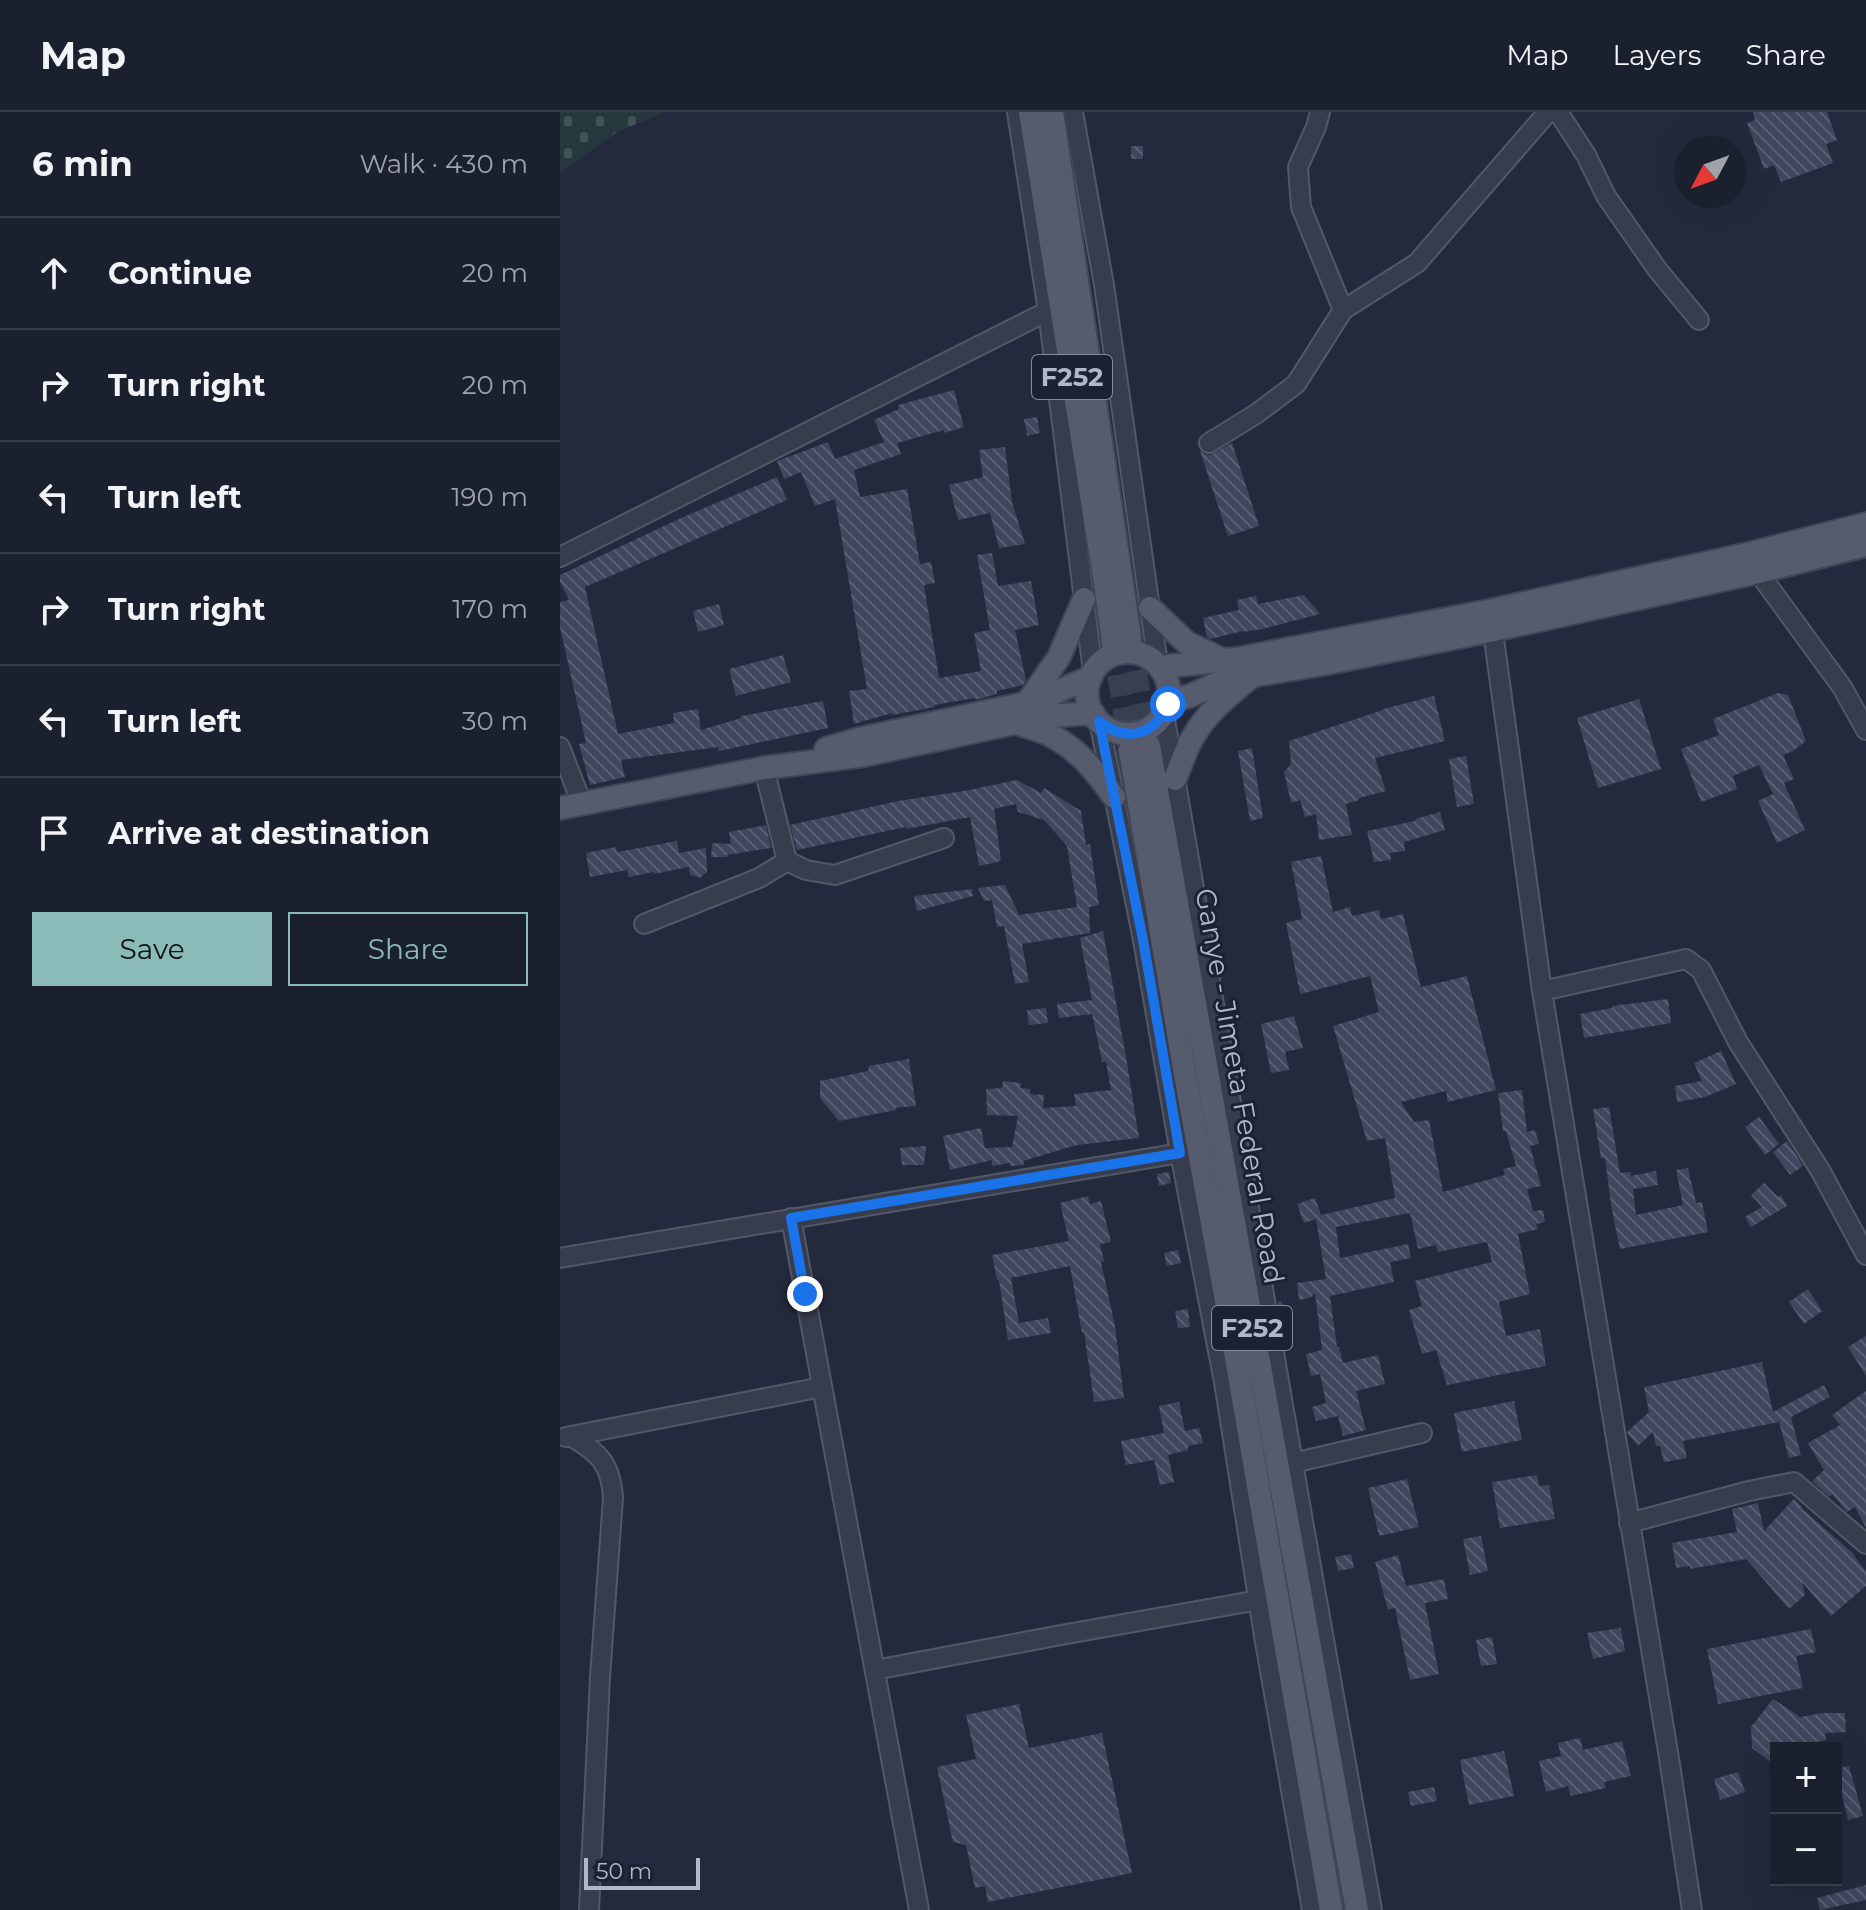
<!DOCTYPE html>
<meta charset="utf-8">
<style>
:root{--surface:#1b202e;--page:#282d3a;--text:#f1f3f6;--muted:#a0a3aa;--line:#393e4a;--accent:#8bbbb9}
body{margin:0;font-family:Montserrat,sans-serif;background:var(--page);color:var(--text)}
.controls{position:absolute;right:24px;bottom:24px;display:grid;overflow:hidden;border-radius:0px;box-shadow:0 8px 32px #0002}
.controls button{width:72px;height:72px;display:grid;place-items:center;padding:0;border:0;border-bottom:2px solid var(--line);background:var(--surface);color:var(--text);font:40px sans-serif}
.compass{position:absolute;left:1114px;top:24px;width:72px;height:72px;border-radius:50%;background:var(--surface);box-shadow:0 8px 32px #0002;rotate:229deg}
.scale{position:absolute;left:24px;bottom:20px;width:116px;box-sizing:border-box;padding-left:8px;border:4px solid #b3b8c8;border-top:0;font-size:22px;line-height:28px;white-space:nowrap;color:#b3b8c8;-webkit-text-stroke:6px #1d2232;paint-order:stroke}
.stop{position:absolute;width:24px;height:24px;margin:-18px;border:6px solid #1a73e8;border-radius:50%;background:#fff}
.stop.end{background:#1a73e8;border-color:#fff;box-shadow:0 2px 8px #0008}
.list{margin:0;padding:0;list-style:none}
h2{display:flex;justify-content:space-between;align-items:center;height:104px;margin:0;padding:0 32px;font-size:34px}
h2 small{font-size:26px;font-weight:400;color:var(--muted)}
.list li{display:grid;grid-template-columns:52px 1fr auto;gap:24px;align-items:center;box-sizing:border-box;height:112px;padding:0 32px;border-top:2px solid var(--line)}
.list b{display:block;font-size:30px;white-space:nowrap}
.list em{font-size:26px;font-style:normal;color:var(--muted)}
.actions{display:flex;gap:16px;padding:24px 32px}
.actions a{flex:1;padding:18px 0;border:2px solid var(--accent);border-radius:0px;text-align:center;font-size:28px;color:var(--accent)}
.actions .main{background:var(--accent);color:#111}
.icon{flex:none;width:44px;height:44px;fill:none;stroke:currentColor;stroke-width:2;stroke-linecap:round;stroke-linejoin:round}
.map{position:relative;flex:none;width:1306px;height:1798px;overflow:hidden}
header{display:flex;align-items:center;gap:48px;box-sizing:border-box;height:112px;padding:0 40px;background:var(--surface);border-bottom:2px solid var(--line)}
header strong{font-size:38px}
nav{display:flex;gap:44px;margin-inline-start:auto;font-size:28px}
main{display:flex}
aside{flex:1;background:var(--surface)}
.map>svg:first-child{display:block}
.cemetery{fill:url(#cemetery-stones)}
.building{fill:url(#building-back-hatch)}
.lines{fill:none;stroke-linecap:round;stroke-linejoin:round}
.major-tunnel{stroke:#393f52;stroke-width:22;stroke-dasharray:22 11;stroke-linecap:butt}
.minor-casing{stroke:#535868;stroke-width:22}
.major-casing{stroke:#414656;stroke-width:26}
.minor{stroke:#383d4d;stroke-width:18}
.major{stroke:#565b6d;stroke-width:22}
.route{stroke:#1a73e8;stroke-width:10}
.labels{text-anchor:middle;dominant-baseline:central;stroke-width:6;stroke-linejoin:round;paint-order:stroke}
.shield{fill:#1d2232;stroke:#868b9b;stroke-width:2}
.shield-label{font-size:26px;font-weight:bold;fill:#b3b8c8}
.street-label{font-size:28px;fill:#b3b8c8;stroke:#1d2232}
</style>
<header>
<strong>Map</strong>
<nav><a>Map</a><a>Layers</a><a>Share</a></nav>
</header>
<main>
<aside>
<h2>6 min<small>Walk · 430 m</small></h2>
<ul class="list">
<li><svg class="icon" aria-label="ahead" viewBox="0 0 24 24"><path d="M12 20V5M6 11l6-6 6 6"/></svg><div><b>Continue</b></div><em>20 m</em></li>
<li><svg class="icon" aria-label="right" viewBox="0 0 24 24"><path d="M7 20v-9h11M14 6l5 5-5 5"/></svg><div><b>Turn right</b></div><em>20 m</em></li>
<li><svg class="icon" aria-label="left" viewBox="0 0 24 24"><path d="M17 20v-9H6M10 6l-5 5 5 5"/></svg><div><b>Turn left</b></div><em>190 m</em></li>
<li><svg class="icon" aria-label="right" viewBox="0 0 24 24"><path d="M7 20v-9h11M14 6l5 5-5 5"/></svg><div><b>Turn right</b></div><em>170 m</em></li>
<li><svg class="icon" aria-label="left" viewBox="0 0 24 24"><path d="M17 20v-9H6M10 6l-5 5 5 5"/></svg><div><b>Turn left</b></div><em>30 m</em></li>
<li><svg class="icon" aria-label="arrive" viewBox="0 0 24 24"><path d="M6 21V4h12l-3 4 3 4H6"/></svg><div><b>Arrive at destination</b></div></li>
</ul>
<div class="actions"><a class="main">Save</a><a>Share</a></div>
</aside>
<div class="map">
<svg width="1306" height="1798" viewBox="0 0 1306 1798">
<defs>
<pattern id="cemetery-stones" width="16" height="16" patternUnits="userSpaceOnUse" patternTransform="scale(2)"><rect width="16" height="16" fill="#26373e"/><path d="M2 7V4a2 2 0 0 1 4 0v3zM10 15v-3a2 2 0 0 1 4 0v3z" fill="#435258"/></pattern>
<pattern id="building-back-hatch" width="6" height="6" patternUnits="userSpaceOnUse" patternTransform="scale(2)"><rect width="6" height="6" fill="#40465d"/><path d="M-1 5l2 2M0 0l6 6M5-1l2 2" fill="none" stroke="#595f73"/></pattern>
</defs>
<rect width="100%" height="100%" fill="#242a3d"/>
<!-- cemetery -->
<path class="cemetery" d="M0 0H105L57 20 0 61Z"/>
<!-- building -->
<path class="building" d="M1193 0H1267L1277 28 1266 32 1273 51 1221 70 1214 53 1204 57 1187 11 1195 8Z
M571 34H583V47H571Z
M394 278 404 315 384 321V318L337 331 341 342 294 358 300 385 347 377 360 452 371 450 375 471 364 473 379 566 421 559 414 521 430 518 417 443 432 441 438 474 471 469 479 513 455 518 466 568 463 573 437 579V582L415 588V586L374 593 375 595 332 603V601L294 612 289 579 307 577 275 387 255 394 241 360 224 367 217 349 268 330 275 347 324 330 314 308 339 297 338 293Z
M477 305 480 321 467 324 464 307Z
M672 331 699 414 668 424 640 339 644 342 650 343Z
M445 335 452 390 465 432 439 436 430 401 398 408 389 373 423 365 419 338Z
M217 365 227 388 25 475 58 622 114 611 113 601 138 597 141 618 181 606V604L263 589 268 616 159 639 158 635 61 648 65 665 30 673 19 632 26 631 0 515V490L9 488 0 470V463L121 406Z
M744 483 760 502 702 517 683 520V519L650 527 647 525 643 506 679 498 677 488 696 484 698 492Z
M159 492 164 513 138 520 133 499Z
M223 543 231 570 176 584 169 557Z
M1218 581 1228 583 1246 629 1233 639 1223 643 1234 667 1224 671 1245 718 1217 731 1198 689 1213 682 1199 653 1173 664 1177 677 1141 690 1121 637 1159 623 1153 607Z
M874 584 885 629 815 646 826 679 799 686V688L786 692 792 723 759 728 756 702 745 705 740 688 731 691 724 660 731 652 729 629 823 598V597Z
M1079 587 1101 657 1038 676 1017 606Z
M692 636 703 706 690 709 678 639Z
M906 644 914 692 897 695 889 647Z
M457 668 481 681 484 676 521 699 526 733 530 732 539 793 529 795 530 821 462 832 469 870 455 872 444 814 437 815 432 788 424 789 418 776 445 773 459 803 517 795 507 734 484 708 458 700 456 692 434 697 441 749 419 754 410 705 346 717V715L237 738 230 713 338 689 404 679Z
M880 700 885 718 844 730 845 739 830 741 831 748 814 750 807 719 855 709V707Z
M206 713 211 736 167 743V745H151L152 731 171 732 169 720Z
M117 729 119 741 146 736 147 760 140 766 130 763 129 755 94 762 93 760 69 765 67 758 30 765 26 741 56 735 57 740Z
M761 744 773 800 790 795 792 804 819 798 821 807 843 802 861 875 907 864 936 978 888 990 886 979 841 990 854 1010 869 1008 883 1080 945 1063 943 1057 956 1054 946 1019H943L938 981 962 978 967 1020 975 1018 979 1032 970 1034 981 1074 967 1077 973 1099 983 1098 985 1110 976 1112 978 1117 958 1122 970 1182 939 1190 946 1224 980 1217 986 1254 887 1273 876 1238 862 1242 849 1198 862 1194 855 1169 932 1150 927 1130 878 1140 876 1133 858 1137 850 1101 776 1115 780 1146 848 1132 851 1146 830 1150 834 1170 770 1184 777 1235H779L783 1251 818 1243 825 1272 796 1279 806 1318 783 1324 778 1304 756 1309 752 1295 766 1291 760 1262 751 1264 746 1242 762 1238 755 1181 750 1186 739 1188 737 1171 766 1167 756 1107 744 1111 737 1092 755 1086 761 1103 835 1086 825 1026 807 1029 773 914 819 900 810 864 740 882 726 811 742 807 731 750Z
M412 777 413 784 357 799 354 784Z
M543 819 566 945 579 1026 517 1033 463 1049 464 1053 451 1054 450 1051 432 1054V1048L390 1058 383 1024 421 1016 425 1036 452 1035 458 1004 427 1003 426 977 442 976 443 969 461 971 460 976 470 977V982L484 983 483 996 516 994 514 982 551 978 546 949 542 950 532 902 499 906 497 892 532 888 520 826Z
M1108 887 1111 911 1024 926 1020 902 1052 896V894Z
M486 896 488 911 469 913 467 898Z
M734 904 743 936 725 940 729 958 711 961 701 912Z
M1161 939 1176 972 1145 985 1117 990 1115 974 1142 969 1134 951Z
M349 947 356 994 335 996 336 998 279 1009 260 986V969L308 959 309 954Z
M1049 995 1060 1061 1071 1060V1064L1096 1059 1098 1073 1073 1077 1076 1103 1123 1093 1116 1058 1128 1056 1136 1091 1142 1090 1148 1120 1060 1137 1051 1093 1045 1046H1041L1033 997Z
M1199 1005 1219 1032 1205 1043 1185 1015Z
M1227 1029 1243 1054 1230 1063 1213 1040Z
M366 1034 364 1053H342L340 1036Z
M609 1060 611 1071 599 1074 597 1062Z
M1204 1071 1218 1085 1221 1083 1227 1094 1191 1115 1185 1105 1202 1095 1191 1083Z
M528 1084 530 1092 541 1089 551 1130 540 1132 544 1149 541 1150 555 1214 564 1286 534 1290 524 1220 522 1221 510 1154 451 1166 459 1211 488 1206 491 1221 448 1228 439 1168H437L432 1143 509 1129 500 1091Z
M618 1138 621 1151 607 1154 604 1141Z
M1248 1177 1262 1199 1244 1212 1229 1190Z
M720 1189 732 1203 724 1211 721 1207 718 1191Z
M628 1197 630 1215 618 1216 615 1199Z
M1306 1224V1264L1288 1235Z
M1202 1250 1213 1300 1264 1273 1270 1285 1231 1305 1241 1343 1229 1346 1219 1310 1123 1329 1127 1346 1104 1350 1100 1334H1096L1093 1320 1078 1334 1068 1322 1067 1320 1089 1300 1084 1275Z
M1306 1279V1416L1295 1395 1287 1400 1272 1382 1269 1385 1252 1369 1264 1358 1248 1331 1280 1313 1272 1303Z
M954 1289 962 1328 902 1340 894 1301Z
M619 1290 625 1319 639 1316 643 1331 628 1334V1338L608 1343 614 1370 600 1373 594 1348 566 1353 561 1329 604 1321 599 1294Z
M977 1363 979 1374 989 1373 995 1407 940 1416 932 1370Z
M847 1367 859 1415 819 1424 808 1376Z
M1234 1387 1242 1395 1241 1396 1295 1443 1294 1444 1306 1459V1474L1271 1504 1242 1470 1245 1483 1229 1497 1186 1447 1130 1457V1454L1116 1456 1112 1431 1177 1420 1172 1397 1198 1391 1204 1419Z
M921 1424 928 1459 910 1463 903 1427Z
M791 1442 794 1456 778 1459 775 1445Z
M838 1443 846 1474 884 1467 888 1487 865 1491 879 1562 850 1568 835 1496 828 1498 815 1450Z
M1061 1516 1065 1539 1033 1547 1027 1521Z
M1251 1517 1256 1540 1236 1544 1243 1576 1158 1592 1147 1537Z
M932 1525 937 1552 921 1554 916 1528Z
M1213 1587 1240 1605 1262 1601H1285L1286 1620 1265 1621 1266 1628 1242 1633 1240 1636H1216V1654L1192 1636 1191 1615Z
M459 1592 469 1636 542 1621 572 1761 428 1790 425 1774 415 1776 406 1733 393 1730 377 1655 416 1647 406 1603Z
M1020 1626 1023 1638 1062 1629 1071 1664 1044 1670 1046 1676 1011 1684 1008 1674 986 1680 979 1649 1001 1644 998 1631Z
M944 1639 954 1684 909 1693 900 1648Z
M1289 1654 1303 1704 1288 1708 1276 1657Z
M1178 1660 1185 1680 1160 1688 1154 1667Z
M874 1675 877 1689 851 1694 848 1680Z
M1306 1773V1788L1260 1798 1257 1786Z"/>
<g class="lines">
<!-- major-tunnel -->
<path class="major-tunnel" d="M570 526 589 634
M553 530 570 638"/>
<!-- minor casing -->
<g class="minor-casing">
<path id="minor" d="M457 0 488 199 533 560
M513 0 544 173 598 552
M760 0 756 15 738 55 741 95 783 198
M998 0 1026 43 1046 84 1097 157 1139 208
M649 331 696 302 736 272 783 198 857 151 988 0
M0 445 488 199
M1198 460 1282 575 1306 618
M931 505 982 879 1109 1646 1132 1798
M604 602C675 1001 739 1400 812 1798
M539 609 583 828 620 1041 664 1270 705 1530 752 1798
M0 635 22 692
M204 656 227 749 246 758 275 763 384 726
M84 812 199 766 227 749
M982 879 1126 847 1141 858 1178 930 1260 1058 1306 1143
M231 1106 359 1798
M0 1146 620 1041
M10 1324C39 1340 51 1352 53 1386L40 1565 29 1798
M6 1325 262 1275
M733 1351 862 1321
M1069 1411 1189 1379 1234 1370 1306 1432
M315 1558 501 1523 699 1488"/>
</g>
<!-- major casing -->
<g class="major-casing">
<path id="major" d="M470 0 546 477 553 530
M492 0 570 526
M590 496 627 531 663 548
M527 581a41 41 0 1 1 82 0a41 41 0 1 1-82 0Z
M600 555 676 547 929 499 1188 442 1306 412
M609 589 630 584 660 570 678 566 763 552 934 518 1198 460 1306 433
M467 591 499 545 524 487
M456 611C468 615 481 618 492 624 519 638 537 661 554 685
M589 634 797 1798
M266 637 299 627 467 591 485 585 531 565
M570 638 624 957 670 1211 771 1798
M615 667C621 653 625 638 633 625 647 600 670 582 692 564
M0 696 204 656 305 643 487 604 533 601"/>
</g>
<!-- minor -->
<use href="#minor" class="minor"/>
<!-- major -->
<use href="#major" class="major"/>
</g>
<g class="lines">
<!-- route -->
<path class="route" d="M245 1182 231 1106 620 1041 583 828 539 609C566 631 594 624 608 592"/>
</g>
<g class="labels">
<!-- shield labels -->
<g class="shield">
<rect x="472" y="243" width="80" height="44" rx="6"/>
<rect x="652" y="1194" width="80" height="44" rx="6"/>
</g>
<g class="shield-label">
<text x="512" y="265">F252</text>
<text x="692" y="1216">F252</text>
</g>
<!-- street labels -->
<g class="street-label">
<text transform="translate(680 974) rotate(80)">Ganye - Jimeta Federal Road</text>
</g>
</g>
</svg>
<div class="controls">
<button>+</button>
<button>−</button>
</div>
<svg class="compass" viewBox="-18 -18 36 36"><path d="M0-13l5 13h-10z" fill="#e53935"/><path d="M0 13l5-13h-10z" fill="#a0a3aa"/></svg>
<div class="scale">50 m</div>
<div class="stop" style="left:608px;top:592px"></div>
<div class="stop end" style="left:245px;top:1182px"></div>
</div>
</main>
